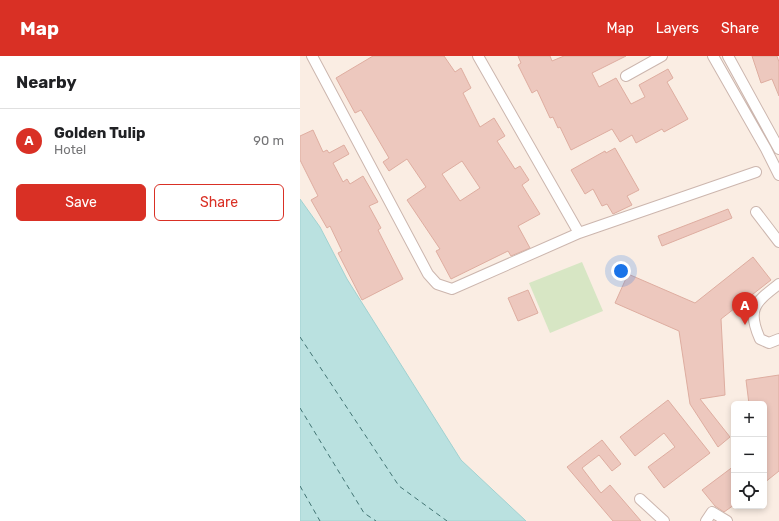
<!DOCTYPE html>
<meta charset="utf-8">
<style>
:root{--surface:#fff;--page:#f2f2f2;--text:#202124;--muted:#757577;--line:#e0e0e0;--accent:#d93025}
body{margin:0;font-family:Rubik,sans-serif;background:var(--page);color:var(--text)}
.controls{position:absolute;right:12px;bottom:12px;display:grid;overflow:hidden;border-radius:6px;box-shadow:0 2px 6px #0003}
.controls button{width:36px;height:36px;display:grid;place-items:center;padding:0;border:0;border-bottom:1px solid var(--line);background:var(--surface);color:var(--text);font:20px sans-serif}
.you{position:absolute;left:321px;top:215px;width:14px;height:14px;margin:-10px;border:3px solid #fff;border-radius:50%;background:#1a73e8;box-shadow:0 0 0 6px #1a73e833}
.badge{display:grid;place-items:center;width:26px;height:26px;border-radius:50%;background:var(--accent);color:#fff;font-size:13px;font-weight:700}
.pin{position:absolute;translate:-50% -33px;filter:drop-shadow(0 1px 2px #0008)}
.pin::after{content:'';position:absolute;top:21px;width:14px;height:12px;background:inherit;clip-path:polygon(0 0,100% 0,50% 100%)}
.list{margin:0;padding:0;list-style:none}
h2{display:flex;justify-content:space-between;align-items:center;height:52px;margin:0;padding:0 16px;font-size:17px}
h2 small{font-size:13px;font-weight:400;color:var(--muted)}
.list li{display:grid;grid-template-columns:26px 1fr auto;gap:12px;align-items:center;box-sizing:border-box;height:64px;padding:0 16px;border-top:1px solid var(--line)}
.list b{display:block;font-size:15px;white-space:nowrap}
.list p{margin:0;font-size:13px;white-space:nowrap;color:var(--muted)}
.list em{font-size:13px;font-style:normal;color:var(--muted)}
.actions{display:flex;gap:8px;padding:12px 16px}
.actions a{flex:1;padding:9px 0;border:1px solid var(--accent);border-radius:6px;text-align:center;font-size:14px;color:var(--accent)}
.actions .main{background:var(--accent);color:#fff}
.icon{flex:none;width:22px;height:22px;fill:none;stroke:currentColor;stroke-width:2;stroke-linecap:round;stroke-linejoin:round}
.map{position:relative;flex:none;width:479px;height:465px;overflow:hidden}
header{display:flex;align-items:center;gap:24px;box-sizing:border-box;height:56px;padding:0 20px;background:var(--accent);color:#fff}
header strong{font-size:19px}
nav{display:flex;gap:22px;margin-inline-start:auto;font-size:14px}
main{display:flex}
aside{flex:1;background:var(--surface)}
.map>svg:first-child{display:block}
.green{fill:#d7e6c4}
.water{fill:#bae1e0;stroke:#a1d2d1}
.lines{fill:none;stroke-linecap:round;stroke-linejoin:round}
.ferry{stroke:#427473;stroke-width:1;stroke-dasharray:5 4;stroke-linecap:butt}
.building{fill:#edc8be;stroke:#deada0;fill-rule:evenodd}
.minor-casing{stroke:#ccb6ae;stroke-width:12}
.minor{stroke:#fff;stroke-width:10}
</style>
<header>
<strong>Map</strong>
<nav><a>Map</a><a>Layers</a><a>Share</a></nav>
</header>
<main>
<aside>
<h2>Nearby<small></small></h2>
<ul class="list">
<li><span class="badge">A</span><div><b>Golden Tulip</b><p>Hotel</p></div><em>90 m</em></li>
</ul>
<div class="actions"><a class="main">Save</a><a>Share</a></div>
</aside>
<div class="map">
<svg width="479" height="465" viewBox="0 0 479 465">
<rect width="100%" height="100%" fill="#faede3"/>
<!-- green -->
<path class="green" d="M282 206 303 255 250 277 229 227Z"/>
<!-- water -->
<path class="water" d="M0 143 20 171 47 223 161 404 226 465H0Z"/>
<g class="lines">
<!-- ferry -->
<path class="ferry" d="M0 281 99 430 147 465
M0 352 64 457 76 465
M0 430 20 465"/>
</g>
<!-- building -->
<path class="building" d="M73 0H144L155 16 161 12 171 32 163 37 180 71 194 62 205 80 197 85 215 113 220 110 229 124 222 129 240 158 218 170 230 192 211 200 208 195 151 223 136 195 140 193 107 144 126 131 107 103 89 115 83 106 89 102 61 54 55 57 36 22ZM162 105 180 132 160 145 142 118Z
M218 0H250L252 5 264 0H326L292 17 299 31 316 22 331 48 345 41 339 29 368 13 373 22 367 26 388 63 364 76 362 73 336 87 332 79 320 86 312 73 271 94 260 71 258 72 253 61 250 62 237 34 232 37 218 9 221 7Z
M452 0H477L479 6V40L472 23 461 27Z
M13 74 23 96 27 94 29 97 44 89 49 98 33 107 43 126 47 123 50 128 63 120 78 146 69 150 81 172 78 174 103 223 62 244 38 197 42 195 30 170 27 172 11 144 18 140 0 104V80Z
M315 92 339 134 327 140 332 149 313 158 307 148 302 150 293 133 285 138 271 114 305 95 306 97Z
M428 153 432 162 362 190 358 180Z
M453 201 471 224 421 263 425 339 400 343 430 381 418 391 390 348 379 275 315 247 328 218 395 247Z
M228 234 238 257 218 265 208 242Z
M479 319V415L464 427V348H449L446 324Z
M368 344 410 397 364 432 348 411 375 391 364 377 335 400 320 381Z
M302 384 321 408 312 415 299 399 282 412 301 437 310 429 341 465H313L267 411Z
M434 410V449L424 456 415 450 402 434Z"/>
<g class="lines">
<!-- minor casing -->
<g class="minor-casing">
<path id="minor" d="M12 0 128 218 137 228 152 233 279 177 456 116
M178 0 279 177
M413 0 466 93 479 119
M428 0 479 93
M326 20 362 0
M456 156 479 186
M479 228C456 246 446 252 460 283L469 287 479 283
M340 443 364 465
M406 465 412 456 427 465"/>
</g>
<!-- minor -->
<use href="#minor" class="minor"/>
</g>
</svg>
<div class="controls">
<button>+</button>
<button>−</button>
<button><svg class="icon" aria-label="locate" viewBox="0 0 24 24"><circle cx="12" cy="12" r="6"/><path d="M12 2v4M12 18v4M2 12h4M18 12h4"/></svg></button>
</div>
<div class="you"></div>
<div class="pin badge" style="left:445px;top:269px">A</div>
</div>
</main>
